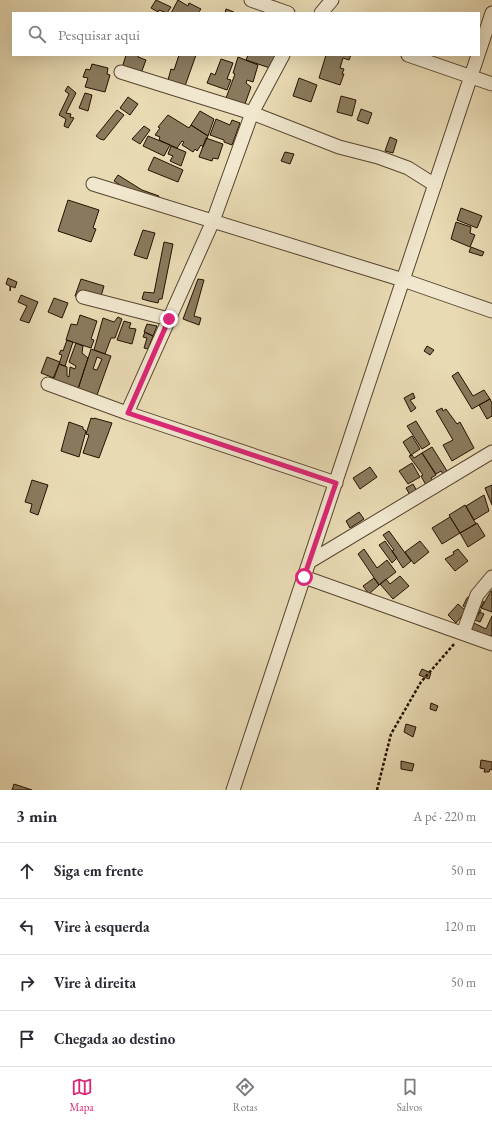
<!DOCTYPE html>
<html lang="pt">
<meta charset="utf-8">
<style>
:root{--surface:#fff;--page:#f2f2f3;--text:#2b2b33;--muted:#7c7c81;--line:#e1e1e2;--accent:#db2777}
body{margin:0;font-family:"EB Garamond",serif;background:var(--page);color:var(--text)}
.stop{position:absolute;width:12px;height:12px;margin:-9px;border:3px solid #db2777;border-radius:50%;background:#fff}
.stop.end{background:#db2777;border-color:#fff;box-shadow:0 1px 4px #0008}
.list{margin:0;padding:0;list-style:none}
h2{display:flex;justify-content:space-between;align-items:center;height:52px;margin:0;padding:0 16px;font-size:17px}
h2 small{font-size:13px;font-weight:400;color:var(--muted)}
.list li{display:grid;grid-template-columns:26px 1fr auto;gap:12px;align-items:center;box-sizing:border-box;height:56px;padding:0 16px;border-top:1px solid var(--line)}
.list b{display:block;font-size:15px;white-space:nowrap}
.list em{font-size:13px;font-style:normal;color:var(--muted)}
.icon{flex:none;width:22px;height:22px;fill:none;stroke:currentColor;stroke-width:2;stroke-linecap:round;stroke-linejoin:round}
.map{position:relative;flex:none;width:492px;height:790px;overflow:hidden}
.search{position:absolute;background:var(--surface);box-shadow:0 4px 16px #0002;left:12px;right:12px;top:12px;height:44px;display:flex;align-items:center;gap:10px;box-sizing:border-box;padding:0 14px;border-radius:0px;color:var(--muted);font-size:15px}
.sheet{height:276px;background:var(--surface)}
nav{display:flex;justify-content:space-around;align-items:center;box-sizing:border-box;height:56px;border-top:1px solid var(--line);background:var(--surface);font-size:11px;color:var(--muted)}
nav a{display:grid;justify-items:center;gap:2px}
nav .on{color:var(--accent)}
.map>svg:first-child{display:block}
.building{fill:#8a7a5d;stroke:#251200;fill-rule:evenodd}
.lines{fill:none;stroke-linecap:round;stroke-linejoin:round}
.minor-casing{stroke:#56442d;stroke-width:15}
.path{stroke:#251200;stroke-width:2.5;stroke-dasharray:3 2;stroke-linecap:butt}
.minor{stroke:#f0e7ce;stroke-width:13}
.route{stroke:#db2777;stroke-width:5}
</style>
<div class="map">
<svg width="492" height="790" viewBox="0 0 492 790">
<rect width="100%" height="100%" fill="#e8dab3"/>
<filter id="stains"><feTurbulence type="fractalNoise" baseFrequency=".005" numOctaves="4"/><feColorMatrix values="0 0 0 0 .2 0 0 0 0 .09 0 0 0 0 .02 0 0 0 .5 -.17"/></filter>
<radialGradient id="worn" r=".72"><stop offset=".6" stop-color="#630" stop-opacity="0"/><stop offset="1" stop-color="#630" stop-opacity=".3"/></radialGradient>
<!-- building -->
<path class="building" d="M156 0 171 7 167 13 159 10 158 12 151 8Z
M178 0 188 6 189 3 201 9 198 13H171Z
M226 9 234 12 233 13H225Z
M126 55H139L138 57 146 60 140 76 122 68Z
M179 55H196L185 86 168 80 171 69 174 70Z
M248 55H277L273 69 246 60Z
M326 55H351L349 60 343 58 340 68 344 69 342 74H344L340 85 319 78Z
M238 57 258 65 253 82 247 80 246 83 251 87 245 104 226 98 235 74 233 73Z
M221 59 233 63 227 79 231 80 227 90 207 83 211 73 215 75Z
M92 64 108 68 107 74 110 75 105 92 85 87 88 78 83 77 86 69 90 70Z
M299 78 317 85 311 102 293 96Z
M68 86 76 93 66 113 71 114 70 117 74 118 68 128 64 126 66 119 59 115 69 94 65 91Z
M85 93 92 95 88 111 79 108Z
M341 96 356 100 352 116 337 112Z
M128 97 138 104 130 115 120 108Z
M361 109 372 113 368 124 357 120Z
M117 110 124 115 104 140 100 139 96 136Z
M200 111 214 119 208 136 191 125Z
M168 115 189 128 191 125 208 136 203 147 201 145 197 151 195 149 193 152 182 145 184 142 182 141 177 148 159 140 160 137 155 135 160 128 158 127Z
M216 119 230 125 232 120 240 123 232 145 224 142V140L210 135Z
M144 126 150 130 140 144 132 139Z
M148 136 170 145 164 156 143 146Z
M390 137 397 140 393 153 385 151Z
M206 138 223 144 218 159 213 158 212 161 199 157Z
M171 146 186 152 181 166 170 161 173 156 168 154Z
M285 152 294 154 290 164 281 161Z
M154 157 183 170 178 182 148 170Z
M118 175 142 190 159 196 156 203 135 195 114 181Z
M68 200 99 210 93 228 96 229 91 242 58 231Z
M461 208 482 216 477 228 457 220Z
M456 222 471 227 470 233 475 235 470 247 451 239Z
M143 230 155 233 147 259 134 255Z
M164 242 173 244 162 299H159L158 303 149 301 142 299 144 292 154 293Z
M471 247 484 252 482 256 469 252Z
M8 278 17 282 15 288 11 286 10 291V286L6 284Z
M81 279 104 286 99 303 75 296Z
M198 279 204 280 194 316 201 318 199 325 183 319Z
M21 295 38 302 29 323 20 320 27 306 18 302Z
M54 298 68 303 62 318 48 312Z
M80 315 97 321 91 339 94 340 91 348 66 340 71 324 77 325Z
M118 317 122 319 115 338H111L105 354 94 350 103 318 114 322Z
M124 321 131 323 129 328 136 329 132 344 117 340Z
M147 324 157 326 153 336 144 332Z
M145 332 153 336 148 349 144 348 147 338 143 337Z
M67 340 73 342 65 366 59 364 62 355 59 354 61 350 63 351Z
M76 343 83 346 82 353 88 358 78 389 52 381 59 364 67 367V376L69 377 70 367 75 369 76 366 69 362Z
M427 346 434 350 430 355 424 351Z
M91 349 111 356 97 395 78 389ZM97 357 102 359 97 370 93 369Z
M47 357 60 362 54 378 41 373Z
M458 372 473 396 484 390 490 399 472 409 452 376Z
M413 393 415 398 410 400 416 408 411 412 404 398Z
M490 399 492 403V416L487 419 479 405Z
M442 408 443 411 446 409 457 424 460 422 474 448 452 461 443 445 453 440 436 411Z
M91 418 94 419V418L112 423 99 458 83 453 89 435 86 434Z
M416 421 430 444 422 449 407 426Z
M69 422 83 427V429L86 431 79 457 61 451Z
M412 436 420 449 411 455 403 442Z
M432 447 447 471 443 474 441 471 436 474 422 453Z
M422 453 436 475 431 478 433 481 426 485 421 476 423 475 409 456 412 455 414 458Z
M412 463 420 477 408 484 399 471Z
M370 467 377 477 360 489 353 478Z
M32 480 48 485 38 515 30 512 32 504 25 502Z
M413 484 417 491 410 495 406 488Z
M492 485V505L485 488Z
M484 495 489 511 474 520 466 506Z
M465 505 476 524 460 533 449 515Z
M359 512 364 519 350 528 346 521Z
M450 517 460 533 442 544 432 528Z
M477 523 485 536 468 547 460 533Z
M389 531 411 561 403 568 392 551 394 550 383 535Z
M385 541 397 558 392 563 379 545Z
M420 541 429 552 414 564 405 552Z
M364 549 377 568 387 560 396 572 379 585 358 554Z
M458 549 468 561 455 571 445 559 454 554 453 552Z
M400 576 409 586 393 599 380 584 386 579 390 584Z
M374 578 379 585 369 594 363 586Z
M491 591H492V612L481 608Z
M471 595 484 602 481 608 478 606 477 609 481 610 478 614 463 606 467 598Z
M458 604 466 611 456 623 448 615Z
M480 612 484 614 480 622 475 620Z
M492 616V634L490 638 470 631 474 623 486 629Z
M422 669 431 673 429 679 419 675Z
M431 703 438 706 436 711 430 709Z
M406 724 416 727 413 737 404 732Z
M481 760 492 762V770L490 769 489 772H484L485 769 480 768Z
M401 761 414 764 412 771 401 769Z
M14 784 32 790H12Z"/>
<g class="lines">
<!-- minor casing -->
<g class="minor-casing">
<path id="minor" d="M251 0 288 13
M321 13 332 0
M479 52 492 13
M408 55 492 84
M121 72 252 113 339 147 378 157 408 168 435 185
M93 184 403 280 492 311
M83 297 169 319
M48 384 127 413 336 483
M127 413 213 221 252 113 283 55
M309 562 492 452
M304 577 492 644
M463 633 477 595 492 577
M233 790 478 55"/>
</g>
<!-- path -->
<path class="path" d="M377 790 391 734 421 682 455 643"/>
<!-- minor -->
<use href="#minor" class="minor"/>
</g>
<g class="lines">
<!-- route -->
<path class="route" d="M169 319 128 413 336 483 304 577"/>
</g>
<rect width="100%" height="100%" filter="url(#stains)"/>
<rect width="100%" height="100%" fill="url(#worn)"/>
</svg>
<div class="stop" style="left:304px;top:577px"></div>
<div class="stop end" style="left:169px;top:319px"></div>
<div class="search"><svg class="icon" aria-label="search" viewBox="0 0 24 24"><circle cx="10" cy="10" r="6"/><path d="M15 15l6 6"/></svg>Pesquisar aqui</div>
</div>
<section class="sheet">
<h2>3 min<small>A pé · 220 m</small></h2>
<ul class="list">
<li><svg class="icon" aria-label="ahead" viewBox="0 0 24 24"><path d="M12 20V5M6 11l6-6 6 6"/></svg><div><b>Siga em frente</b></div><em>50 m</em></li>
<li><svg class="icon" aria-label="left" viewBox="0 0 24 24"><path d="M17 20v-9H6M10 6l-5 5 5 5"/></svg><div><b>Vire à esquerda</b></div><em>120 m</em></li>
<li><svg class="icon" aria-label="right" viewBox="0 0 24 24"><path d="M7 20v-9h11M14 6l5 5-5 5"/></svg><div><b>Vire à direita</b></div><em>50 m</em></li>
<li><svg class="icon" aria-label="arrive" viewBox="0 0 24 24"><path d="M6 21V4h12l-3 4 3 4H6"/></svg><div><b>Chegada ao destino</b></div></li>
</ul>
</section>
<nav>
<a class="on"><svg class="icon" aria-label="map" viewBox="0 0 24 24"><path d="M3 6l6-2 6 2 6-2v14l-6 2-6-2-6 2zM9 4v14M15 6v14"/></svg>Mapa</a>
<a><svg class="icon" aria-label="directions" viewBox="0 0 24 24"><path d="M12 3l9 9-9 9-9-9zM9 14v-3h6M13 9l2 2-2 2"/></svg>Rotas</a>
<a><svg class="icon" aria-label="saved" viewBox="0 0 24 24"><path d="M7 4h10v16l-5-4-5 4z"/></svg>Salvos</a>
</nav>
